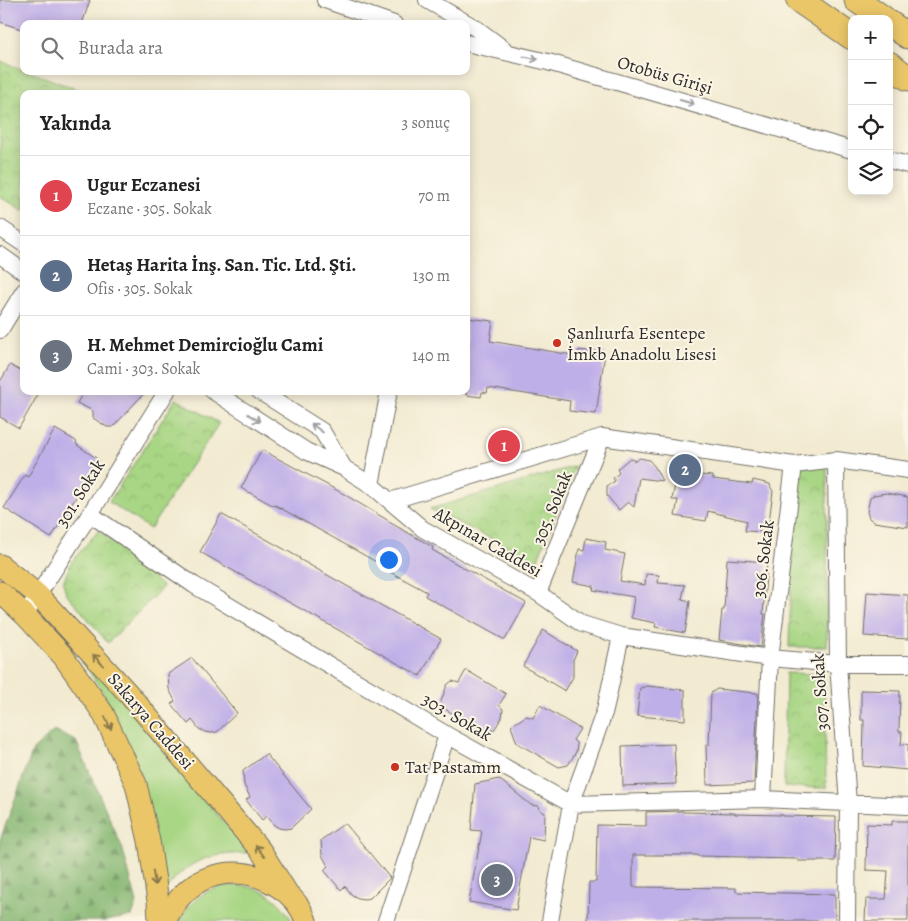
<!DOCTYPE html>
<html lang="tr">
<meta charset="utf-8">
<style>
:root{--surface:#fff;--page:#f6f6f6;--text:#222;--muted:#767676;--line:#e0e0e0;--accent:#c8321e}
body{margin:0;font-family:Alegreya,serif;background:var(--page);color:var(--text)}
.controls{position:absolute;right:15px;top:15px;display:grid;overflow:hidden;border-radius:10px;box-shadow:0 2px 12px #0003}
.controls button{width:45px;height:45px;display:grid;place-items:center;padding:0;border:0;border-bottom:1px solid var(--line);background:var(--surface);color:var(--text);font:25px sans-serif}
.you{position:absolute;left:388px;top:559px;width:18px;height:18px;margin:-12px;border:4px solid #fff;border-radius:50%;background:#1a73e8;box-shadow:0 0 0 8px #1a73e833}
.badge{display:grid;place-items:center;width:32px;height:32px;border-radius:50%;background:var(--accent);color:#fff;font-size:16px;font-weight:700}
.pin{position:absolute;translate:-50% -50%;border:2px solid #fff;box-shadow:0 1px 5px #0006}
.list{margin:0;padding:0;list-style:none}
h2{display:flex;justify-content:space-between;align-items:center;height:65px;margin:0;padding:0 20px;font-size:21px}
h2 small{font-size:16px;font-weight:400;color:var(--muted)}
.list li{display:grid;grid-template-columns:32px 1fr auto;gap:15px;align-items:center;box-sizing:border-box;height:80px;padding:0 20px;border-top:1px solid var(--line)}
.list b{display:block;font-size:19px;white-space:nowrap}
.list p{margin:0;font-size:16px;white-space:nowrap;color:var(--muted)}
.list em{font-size:16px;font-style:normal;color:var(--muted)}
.icon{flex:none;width:28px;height:28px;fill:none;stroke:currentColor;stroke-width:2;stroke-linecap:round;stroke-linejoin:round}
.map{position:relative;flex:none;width:908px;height:921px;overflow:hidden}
.search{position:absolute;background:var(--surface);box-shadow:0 2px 12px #0003;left:20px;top:20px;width:450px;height:55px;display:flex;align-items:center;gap:12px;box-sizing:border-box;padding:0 18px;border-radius:10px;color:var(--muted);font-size:19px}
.panel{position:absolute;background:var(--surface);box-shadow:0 2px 12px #0003;left:20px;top:90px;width:450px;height:305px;border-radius:10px}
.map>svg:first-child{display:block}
.grass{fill:#a8d684;stroke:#6a8058}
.forest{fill:url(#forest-firs);stroke:#58714e}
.park{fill:url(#park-crowns);stroke:#6a8058}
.building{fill:#bfafe8}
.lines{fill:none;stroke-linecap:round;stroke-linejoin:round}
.minor-casing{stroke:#716e65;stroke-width:18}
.major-casing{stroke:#716e65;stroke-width:23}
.highway-casing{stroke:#716e65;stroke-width:27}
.minor{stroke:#fff;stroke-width:16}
.major{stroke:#eac669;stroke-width:21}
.highway{stroke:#eac669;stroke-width:25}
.oneway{stroke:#a0a0a0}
.oneway2{stroke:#8a784a}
.poi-dot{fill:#c8321e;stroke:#fcf5e5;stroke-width:2}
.labels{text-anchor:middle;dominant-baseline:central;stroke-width:4;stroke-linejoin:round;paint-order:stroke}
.street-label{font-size:18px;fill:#2b2b2b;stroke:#fcf5e5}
.poi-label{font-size:18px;fill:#2b2b2b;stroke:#fcf5e5;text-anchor:start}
</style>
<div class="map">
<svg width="908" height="921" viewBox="0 0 908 921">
<defs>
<pattern id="forest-firs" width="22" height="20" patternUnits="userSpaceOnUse" patternTransform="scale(1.25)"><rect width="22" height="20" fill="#86b772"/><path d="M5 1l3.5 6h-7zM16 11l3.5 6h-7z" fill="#6e955e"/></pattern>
<pattern id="park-crowns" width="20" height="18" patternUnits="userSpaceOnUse" patternTransform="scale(1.25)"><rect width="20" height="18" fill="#a8d684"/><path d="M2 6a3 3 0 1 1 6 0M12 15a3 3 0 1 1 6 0" fill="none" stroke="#91b872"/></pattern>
</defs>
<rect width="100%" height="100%" fill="#fcf5e5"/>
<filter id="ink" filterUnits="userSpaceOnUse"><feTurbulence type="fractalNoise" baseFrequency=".02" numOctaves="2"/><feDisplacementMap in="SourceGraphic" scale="10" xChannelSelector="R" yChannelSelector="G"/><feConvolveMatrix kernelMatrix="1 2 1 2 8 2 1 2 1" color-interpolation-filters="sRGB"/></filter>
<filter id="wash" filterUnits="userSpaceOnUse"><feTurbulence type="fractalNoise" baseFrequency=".0096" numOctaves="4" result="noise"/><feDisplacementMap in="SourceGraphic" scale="20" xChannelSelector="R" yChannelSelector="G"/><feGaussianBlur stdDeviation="1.12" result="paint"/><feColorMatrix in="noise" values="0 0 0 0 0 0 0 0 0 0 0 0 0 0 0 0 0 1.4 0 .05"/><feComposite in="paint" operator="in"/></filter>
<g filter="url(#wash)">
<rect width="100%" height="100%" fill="#f2ebd2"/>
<!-- grass -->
<path class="grass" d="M80 651 247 850 246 853C217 855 201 855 178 875 173 880 169 886 164 890L117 721 105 696 82 660Z
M234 885C240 886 248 886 254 888 270 892 284 906 292 921H179C186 907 199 894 214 889 220 886 228 886 234 885Z"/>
<!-- forest -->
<path class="forest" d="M54 731 76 741 122 847 137 903 132 916 105 921H0V840L33 750Z"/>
<!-- park -->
<path class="park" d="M0 61 24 70V71H28L89 94H24V211L0 196Z
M176 399 219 423 150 529 109 502Z
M794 465 827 467V647H789Z
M575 466 537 561 430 509Z
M99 530 163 587 108 643 66 593 63 582 72 561Z
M786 673 824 674 826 788 784 787Z"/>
<g id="blocks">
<!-- building -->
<path class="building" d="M0 0H90L82 24H24V30L0 22Z
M466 318 493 321 490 341 578 356 579 350 605 353 596 414 569 411 570 401 488 388 487 393 482 392 481 397 466 395Z
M10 365 24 373V391H40L19 428 0 417V382Z
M84 391H146L113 427H107L93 418V411L77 403Z
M55 429 76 441 77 445 99 460 51 538 4 508 25 475 28 477Z
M262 450 342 493 389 521V522L433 547 432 550 526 603 505 640 425 596 427 592 379 566 380 564 275 505 274 506 241 488Z
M630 458 635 461 640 458 649 460 655 467 662 481 639 478 634 507 628 502 619 510 607 496V486L615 481 613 478 619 473 617 469Z
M686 474 713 476V479L752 484 753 480 770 484 771 488 773 491 769 522H766L765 532 745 531 747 521 708 511 706 521 675 516 678 500H672L676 480Z
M886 493 908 497V527L874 522 869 518 867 512 870 498 874 495Z
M221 514 300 558 299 559 441 639 420 676 200 552Z
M586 538 606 542 605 550 625 554 620 581 645 585 646 574 659 575 658 583 685 585 682 599 690 601 685 633 655 627 656 623 631 618 634 597 593 590 594 586 573 582 579 549 584 550Z
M727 559 767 562 763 614H765L761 647 719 640 722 610H724Z
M867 592 908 595V639L864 636Z
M543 630 577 651 573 660V677L565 691 523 666Z
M192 658 237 713 217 732 211 733 205 732 199 729 192 720 188 724 171 704 175 701 169 689 168 674Z
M466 670 506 694 499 705 503 709 502 717 494 730 485 732 443 708 441 701 447 685 452 681 459 683Z
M648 686 685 690V720L637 716 640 688Z
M717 689 756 693 758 694 754 783 707 785 706 745H709L711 693Z
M861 690 900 691 899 732H902L901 745 908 744V770L863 766 864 720H861Z
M540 705 580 729 573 740 577 744 576 752 568 765 559 767 517 743 511 726 526 716 533 718Z
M674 744 676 784 623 786 622 746Z
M266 754 311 809 291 828 285 829 279 828 274 825 267 816 262 820 246 800 250 797 244 785 243 771Z
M499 779 531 805 539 806 540 810 545 813 544 840 529 837 516 910 469 902 482 831 471 830 475 784Z
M683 811V812L735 813V814L783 815V816L836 817 835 861H798L799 859 746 858V857L697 856V855H633V887L736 888V892L835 894V921H588L589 882H596L597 825 646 826V812Z
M892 821H908V921H865L866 899H886L888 871 866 870 867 824 892 825Z
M345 823 390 878 370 898 364 899 358 898 352 895 345 886 341 890 324 870 328 866 322 855 321 840Z"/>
</g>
</g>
<g filter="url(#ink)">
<use href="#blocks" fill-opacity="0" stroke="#716e65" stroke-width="1"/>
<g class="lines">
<!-- minor casing -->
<g class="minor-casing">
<path id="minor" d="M325 0 394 24
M427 0 477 29 505 50
M466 43 548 62 852 150
M889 160 908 165
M0 228 24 244
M0 255 24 272
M0 330 24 291
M213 391 306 451 344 468 371 485 423 529 538 593 582 624 621 636 770 658 838 664H908
M259 391 322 431 344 468
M836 460 838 664 848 803 847 921
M371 485 389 391
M390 501 602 437 794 465 836 460 908 470
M90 514 194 585 447 735 571 804 763 799 908 806
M538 593 602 437
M25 615 90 514 167 391
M763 799 770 658 794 465
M386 921 447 735
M550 921 571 804 605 710 621 636"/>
</g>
<!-- major casing -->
<g class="major-casing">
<path id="major" d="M0 565 38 595 126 691 261 851 286 891
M0 592 10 601 25 615 63 656 103 713 136 784 149 841 158 901 159 921
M166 921C168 915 171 910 175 904 199 870 243 864 277 886 290 894 301 906 306 921"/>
</g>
<!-- highway casing -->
<g class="highway-casing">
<path id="highway" d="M799 0 852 37
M857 0 884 19
M889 23 908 36
M889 64 908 78"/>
</g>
<!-- minor -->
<use href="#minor" class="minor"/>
<!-- major -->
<use href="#major" class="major"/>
<!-- highway -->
<use href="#highway" class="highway"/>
</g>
<!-- one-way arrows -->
<defs><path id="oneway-shaft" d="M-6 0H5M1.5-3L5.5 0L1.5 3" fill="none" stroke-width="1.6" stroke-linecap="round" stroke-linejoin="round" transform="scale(1.25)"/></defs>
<g class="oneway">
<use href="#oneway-shaft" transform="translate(531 58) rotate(12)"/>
<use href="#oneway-shaft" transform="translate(687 102) rotate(16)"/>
<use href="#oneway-shaft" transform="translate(254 418) rotate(33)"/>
<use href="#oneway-shaft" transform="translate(317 428) rotate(-143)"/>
</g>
<g class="oneway2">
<use href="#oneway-shaft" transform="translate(98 660) rotate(-133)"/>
<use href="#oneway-shaft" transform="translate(108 723) rotate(65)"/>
<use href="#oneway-shaft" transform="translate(260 851) rotate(-127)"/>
<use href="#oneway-shaft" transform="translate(154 878) rotate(81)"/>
</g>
</g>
<!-- markers -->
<g class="poi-dot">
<circle cx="557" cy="343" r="5"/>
<circle cx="395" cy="767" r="5"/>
</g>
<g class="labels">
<!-- street labels -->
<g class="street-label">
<text transform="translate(665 75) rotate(16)">Otobüs Girişi</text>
<text transform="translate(80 493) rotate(-58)">301. Sokak</text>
<text transform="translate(552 508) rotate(-68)">305. Sokak</text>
<text transform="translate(488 542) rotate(30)">Akpınar Caddesi</text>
<text transform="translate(763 559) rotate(-83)">306. Sokak</text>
<text transform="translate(820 692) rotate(-94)">307. Sokak</text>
<text transform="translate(457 717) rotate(30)">303. Sokak</text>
<text transform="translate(151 721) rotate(49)">Sakarya Caddesi</text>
</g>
<!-- poi labels -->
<g class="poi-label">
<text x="567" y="333">Şanlıurfa Esentepe<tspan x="567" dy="21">İmkb Anadolu Lisesi</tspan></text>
<text x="405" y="767">Tat Pastamm</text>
</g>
</g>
</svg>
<div class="controls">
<button>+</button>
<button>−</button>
<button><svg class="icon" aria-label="locate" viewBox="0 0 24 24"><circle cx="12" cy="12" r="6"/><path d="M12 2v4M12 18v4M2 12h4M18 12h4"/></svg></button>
<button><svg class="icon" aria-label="layers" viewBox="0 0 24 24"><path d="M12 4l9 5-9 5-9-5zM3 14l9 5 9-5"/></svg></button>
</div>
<div class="you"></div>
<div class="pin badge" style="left:504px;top:446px;background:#e0444e">1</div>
<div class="pin badge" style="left:685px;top:470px;background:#5c6f8a">2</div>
<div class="pin badge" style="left:497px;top:880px;background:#6b7280">3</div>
<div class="search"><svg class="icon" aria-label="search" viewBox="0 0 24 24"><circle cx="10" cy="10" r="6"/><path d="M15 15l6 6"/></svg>Burada ara</div>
<section class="panel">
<h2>Yakında<small>3 sonuç</small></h2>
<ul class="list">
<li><span class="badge" style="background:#e0444e">1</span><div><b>Ugur Eczanesi</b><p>Eczane · 305. Sokak</p></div><em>70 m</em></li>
<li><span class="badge" style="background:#5c6f8a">2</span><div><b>Hetaş Harita İnş. San. Tic. Ltd. Şti.</b><p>Ofis · 305. Sokak</p></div><em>130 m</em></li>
<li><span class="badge" style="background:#6b7280">3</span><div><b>H. Mehmet Demircioğlu Cami</b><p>Cami · 303. Sokak</p></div><em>140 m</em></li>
</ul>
</section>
</div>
